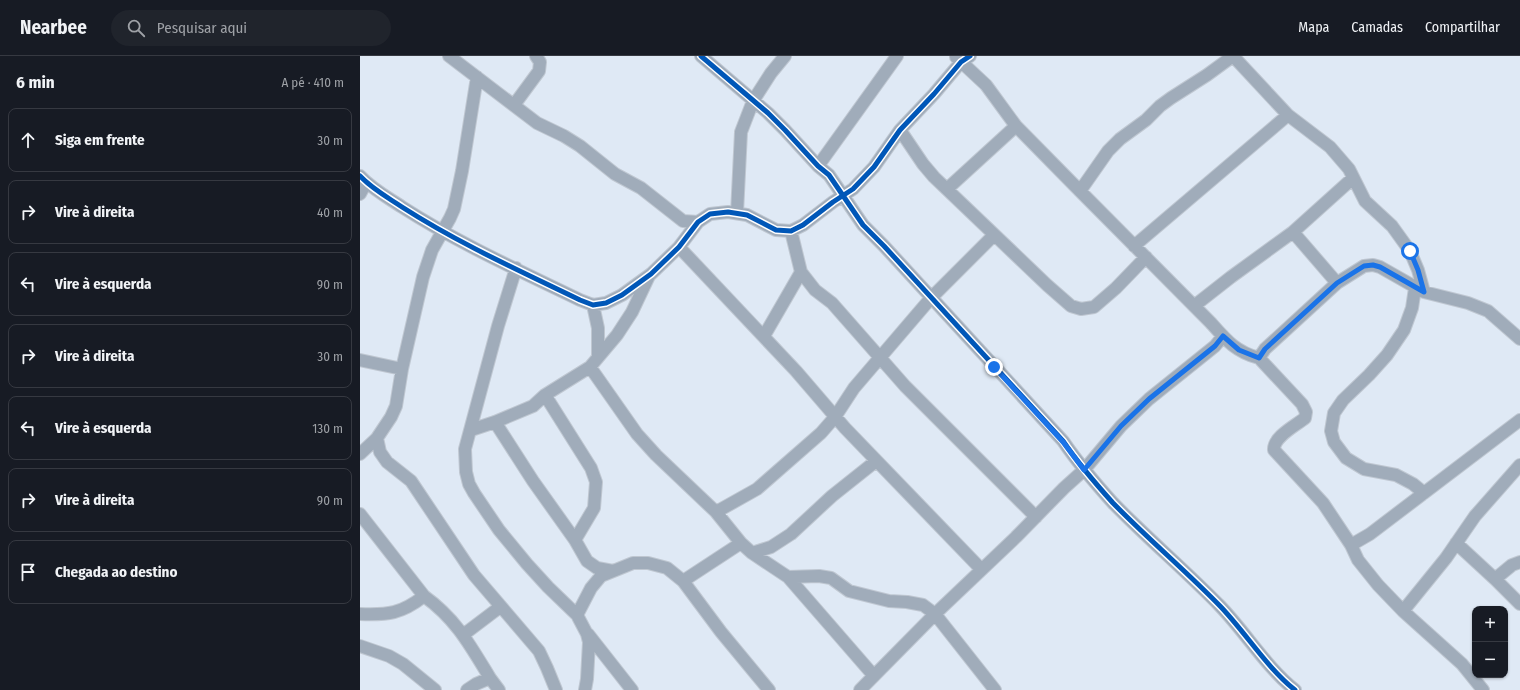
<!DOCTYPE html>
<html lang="pt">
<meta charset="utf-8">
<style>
:root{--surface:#171b24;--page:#20242c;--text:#f1f3f6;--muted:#9ea1a6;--line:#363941}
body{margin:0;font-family:"Fira Sans Condensed",sans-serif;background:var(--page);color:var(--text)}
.controls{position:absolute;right:12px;bottom:12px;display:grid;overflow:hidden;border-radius:8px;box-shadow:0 1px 3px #0004}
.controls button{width:36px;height:36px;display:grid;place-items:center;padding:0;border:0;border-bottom:1px solid var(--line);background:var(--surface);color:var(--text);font:20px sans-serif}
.stop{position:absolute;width:12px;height:12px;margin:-9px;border:3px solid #1a73e8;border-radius:50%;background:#fff}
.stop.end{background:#1a73e8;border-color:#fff;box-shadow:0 1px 4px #0008}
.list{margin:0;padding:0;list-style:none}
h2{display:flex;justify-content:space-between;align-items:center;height:52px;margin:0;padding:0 16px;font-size:17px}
h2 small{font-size:13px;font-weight:400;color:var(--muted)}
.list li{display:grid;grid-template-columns:26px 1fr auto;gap:12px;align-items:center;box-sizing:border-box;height:64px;margin:0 8px 8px;padding:0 8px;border:1px solid var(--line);border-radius:8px}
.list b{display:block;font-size:15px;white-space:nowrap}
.list em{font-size:13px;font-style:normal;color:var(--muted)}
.icon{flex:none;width:22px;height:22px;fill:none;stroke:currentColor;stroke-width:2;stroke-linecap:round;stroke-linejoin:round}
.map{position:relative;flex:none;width:1160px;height:634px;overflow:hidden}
header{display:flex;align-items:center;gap:24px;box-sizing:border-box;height:56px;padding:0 20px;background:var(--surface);border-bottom:1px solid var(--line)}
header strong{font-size:19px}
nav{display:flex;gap:22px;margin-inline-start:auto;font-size:14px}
.search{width:280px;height:36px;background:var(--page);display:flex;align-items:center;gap:10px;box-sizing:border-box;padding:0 14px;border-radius:22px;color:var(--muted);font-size:15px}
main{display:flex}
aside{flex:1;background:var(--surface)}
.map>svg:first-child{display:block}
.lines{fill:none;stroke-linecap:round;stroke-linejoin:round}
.minor-casing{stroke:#bfc7d1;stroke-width:14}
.minor{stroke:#a0acba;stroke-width:12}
.cycleway-casing{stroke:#fff;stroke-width:8}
.cycleway{stroke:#0057b8;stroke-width:5}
.route{stroke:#1a73e8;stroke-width:5}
</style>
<header>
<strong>Nearbee</strong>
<div class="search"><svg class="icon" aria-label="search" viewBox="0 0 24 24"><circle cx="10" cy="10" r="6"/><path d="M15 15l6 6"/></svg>Pesquisar aqui</div>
<nav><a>Mapa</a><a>Camadas</a><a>Compartilhar</a></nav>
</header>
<main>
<aside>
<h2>6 min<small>A pé · 410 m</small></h2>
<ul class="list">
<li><svg class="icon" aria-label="ahead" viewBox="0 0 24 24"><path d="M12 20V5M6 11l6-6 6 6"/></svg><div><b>Siga em frente</b></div><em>30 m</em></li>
<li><svg class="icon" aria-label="right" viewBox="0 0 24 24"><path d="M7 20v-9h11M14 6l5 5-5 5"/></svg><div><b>Vire à direita</b></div><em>40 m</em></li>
<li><svg class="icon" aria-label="left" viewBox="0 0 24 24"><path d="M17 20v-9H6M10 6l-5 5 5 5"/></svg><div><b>Vire à esquerda</b></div><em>90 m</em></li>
<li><svg class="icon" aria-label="right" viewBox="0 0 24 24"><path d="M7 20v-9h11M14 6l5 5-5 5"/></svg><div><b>Vire à direita</b></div><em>30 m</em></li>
<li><svg class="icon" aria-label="left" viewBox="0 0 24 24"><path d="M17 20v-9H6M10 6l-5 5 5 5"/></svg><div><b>Vire à esquerda</b></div><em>130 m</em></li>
<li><svg class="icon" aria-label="right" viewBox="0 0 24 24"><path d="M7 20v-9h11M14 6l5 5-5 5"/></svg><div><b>Vire à direita</b></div><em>90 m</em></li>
<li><svg class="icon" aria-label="arrive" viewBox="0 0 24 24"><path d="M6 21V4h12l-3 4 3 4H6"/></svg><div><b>Chegada ao destino</b></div></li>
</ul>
</aside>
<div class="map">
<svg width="1160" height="634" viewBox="0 0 1160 634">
<rect width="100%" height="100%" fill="#dfe9f5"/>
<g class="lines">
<!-- minor casing -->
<g class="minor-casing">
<path id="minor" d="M89 0 177 67 204 80 220 90 255 118 281 132 323 165 338 166
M341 0 408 57 425 74 458 110 469 119 503 169 524 190 703 385C718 407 735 427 753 447 787 482 826 515 860 550 886 577 907 612 935 634
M873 0 928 59 970 91 989 113 1005 145 1032 170 1050 195 1058 214 1064 236 1108 247 1128 255 1160 283
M596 1 626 29 656 70 720 135 851 267C866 284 876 296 899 302L905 293 977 227 1004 210 1013 209 1020 211 1064 236
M154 49 179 15 180 6 176 0
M540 74 563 108 574 121 687 229 711 250 721 253 734 251 756 232 786 201
M458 110 537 0
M0 120C12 133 27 141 42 151 98 187 160 215 220 244L233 249 246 247 262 239 291 218 319 191 338 166 350 158 368 156 387 159 416 174 431 175 443 169 473 146 493 133 514 111 540 74 574 38 601 6 610 0
M587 133 656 70
M720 135 748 95 760 83 786 64 800 50 811 42 847 19 873 0
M0 138 6 127
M377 157 381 76 393 45 411 17 425 0
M431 175 441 216 455 234 472 247 545 330 676 461
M933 176 977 227
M774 190 928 59
M319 191 436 315 485 372 621 513
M156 212 138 270 105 393 106 416 109 428 114 437 139 474 167 508 188 531 217 559 227 578 229 586 227 623 225 634
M1055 232 1052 252 1044 274 1027 299 1009 319 983 344 974 357 971 375 974 386 986 402 1004 413 1036 419 1053 428 1064 437
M233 249 238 272V300
M834 250 871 221 933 176 993 122
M404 280 441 216
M899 302 942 348 946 356 945 362C935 370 913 381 914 394L963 447 991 489 998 504 1018 529 1043 555 1102 608 1123 634
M0 304 42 313
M230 311 277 378 296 399 356 456 381 487 392 497 428 521 459 520 471 522 489 535 529 545 547 546 563 549 575 558 635 634
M185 339 231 412 236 426 234 452 215 484
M135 366 173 425 215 484 227 505 237 512 253 515
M111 374 135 366 173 350 185 339 230 311 257 279 272 256 289 220
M17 382 20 396 27 406 51 425 114 519 179 595 187 612 196 634
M0 398 17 382 31 361 36 350 42 313 63 221 72 194 90 162 94 153 102 115 117 21
M356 456 397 433 461 377 475 361 494 332 571 242 634 179
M0 458 64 540
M1096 487 1135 523 1160 548
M991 489 1010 478 1160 364
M392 497 411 491 431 478 472 440 516 405
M428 521 514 620
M1135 523 1152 509 1160 506
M323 525 381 487
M1043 555 1086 502 1115 460 1160 409
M0 558C28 559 41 558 64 540 96 563 110 589 130 622
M217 559 231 532 241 520 273 507H288L307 512 323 525 361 576 409 634
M228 578 272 634
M103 579 140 551
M0 590 29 600 43 608 75 634
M107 634 116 628 130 622 139 634
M500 634 575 558 656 481 704 432 724 414 761 370 789 343 855 290 863 280"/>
</g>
<!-- minor -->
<use href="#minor" class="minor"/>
<!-- cycleway casing -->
<g class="cycleway-casing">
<path id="cycleway" d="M341 0 408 57 425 74 458 110 469 119 503 169 524 190 703 385C718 407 735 427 753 447 787 482 826 515 860 550 886 577 907 612 935 634
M0 120C12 133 27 141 42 151 98 187 160 215 220 244L233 249 246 247 262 239 291 218 319 191 338 166 350 158 368 156 387 159 416 174 431 175 443 169 473 146 493 133 514 111 540 74 574 38 601 6 610 0"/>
</g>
<!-- cycleway -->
<use href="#cycleway" class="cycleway"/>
</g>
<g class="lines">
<!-- route -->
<path class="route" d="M634 311 703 386 724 414 761 370 789 343 855 290 863 280 879 294 899 302 905 293 977 227 1004 210 1013 209 1020 211 1064 236 1058 214 1050 195"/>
</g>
</svg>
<div class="controls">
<button>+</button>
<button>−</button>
</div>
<div class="stop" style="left:1050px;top:195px"></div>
<div class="stop end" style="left:634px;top:311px"></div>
</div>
</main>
